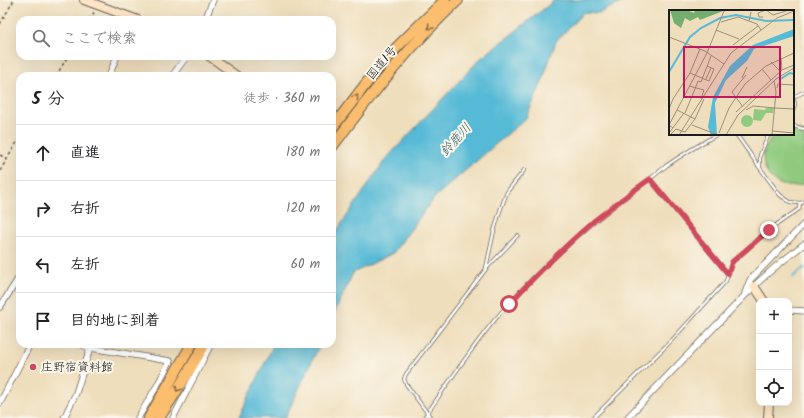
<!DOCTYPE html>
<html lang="ja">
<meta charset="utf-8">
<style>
:root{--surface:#fff;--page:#f6f6f6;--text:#202124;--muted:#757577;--line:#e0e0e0}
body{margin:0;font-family:Kalam,"Klee One",sans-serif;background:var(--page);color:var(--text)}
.controls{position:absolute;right:12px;bottom:12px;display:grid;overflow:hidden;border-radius:8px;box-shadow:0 4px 16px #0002}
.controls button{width:36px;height:36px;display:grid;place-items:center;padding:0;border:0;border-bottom:1px solid var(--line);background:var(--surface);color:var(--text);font:20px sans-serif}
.stop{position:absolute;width:12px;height:12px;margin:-9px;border:3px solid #d1495b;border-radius:50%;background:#fff}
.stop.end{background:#d1495b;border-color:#fff;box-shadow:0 1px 4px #0008}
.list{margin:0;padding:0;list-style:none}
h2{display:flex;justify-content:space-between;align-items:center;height:52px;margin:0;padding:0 16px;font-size:17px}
h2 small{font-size:13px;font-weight:400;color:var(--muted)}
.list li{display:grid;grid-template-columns:26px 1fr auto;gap:12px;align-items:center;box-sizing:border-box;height:56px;padding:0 16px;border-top:1px solid var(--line)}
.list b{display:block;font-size:15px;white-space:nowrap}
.list em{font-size:13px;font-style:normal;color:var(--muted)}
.icon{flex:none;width:22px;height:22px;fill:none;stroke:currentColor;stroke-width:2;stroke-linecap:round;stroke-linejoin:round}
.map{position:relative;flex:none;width:804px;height:418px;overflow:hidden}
.search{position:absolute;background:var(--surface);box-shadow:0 4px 16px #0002;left:16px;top:16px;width:320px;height:44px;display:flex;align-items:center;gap:10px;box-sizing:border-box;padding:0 14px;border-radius:12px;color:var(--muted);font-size:15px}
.panel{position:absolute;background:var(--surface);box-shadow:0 4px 16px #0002;left:16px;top:72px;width:320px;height:276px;border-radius:12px}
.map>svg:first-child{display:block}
.green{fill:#90ca7f;stroke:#56734e}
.water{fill:#57bad6;stroke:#3a6b79}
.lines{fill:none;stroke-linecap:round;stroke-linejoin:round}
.stream{stroke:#57bad6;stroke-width:2}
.lane-casing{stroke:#666054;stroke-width:4}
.street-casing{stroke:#666054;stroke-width:7}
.secondary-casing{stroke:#666054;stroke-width:10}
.highway-casing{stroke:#666054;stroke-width:12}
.path{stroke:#666054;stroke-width:1.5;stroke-dasharray:3 3;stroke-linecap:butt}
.lane{stroke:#fff;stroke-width:2.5}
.street{stroke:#fff;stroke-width:5.5}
.secondary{stroke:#fde5c5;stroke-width:8}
.highway{stroke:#fbbd6e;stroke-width:10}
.oneway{stroke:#8c6c45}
.route{stroke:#d1495b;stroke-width:5}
.poi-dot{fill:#d1495b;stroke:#fbf7ec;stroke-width:1.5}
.labels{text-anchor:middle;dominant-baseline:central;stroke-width:4;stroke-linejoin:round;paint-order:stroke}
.street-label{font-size:12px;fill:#1c1c1c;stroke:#fbf7ec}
.poi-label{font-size:12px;fill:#1c1c1c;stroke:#fbf7ec;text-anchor:start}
.water-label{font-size:13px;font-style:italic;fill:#345b66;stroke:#fbf7ec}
.inset-river{fill:none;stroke:#57bad6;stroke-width:2}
.inset-road{fill:none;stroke:#9b907c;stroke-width:1}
.view{fill:#c2185b;fill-opacity:0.15;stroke:#c2185b;stroke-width:2}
.inset-edge{fill:none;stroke:#1c1c1c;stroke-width:2}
</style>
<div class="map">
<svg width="804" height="418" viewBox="0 0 804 418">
<rect width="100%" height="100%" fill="#fbf7ec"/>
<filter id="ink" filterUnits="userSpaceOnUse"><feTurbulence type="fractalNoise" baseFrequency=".025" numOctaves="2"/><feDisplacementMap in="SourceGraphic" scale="8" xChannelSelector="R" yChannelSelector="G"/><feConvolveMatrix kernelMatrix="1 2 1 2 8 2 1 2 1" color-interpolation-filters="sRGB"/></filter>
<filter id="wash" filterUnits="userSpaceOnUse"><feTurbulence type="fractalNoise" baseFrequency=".012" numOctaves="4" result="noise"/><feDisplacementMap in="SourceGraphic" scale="16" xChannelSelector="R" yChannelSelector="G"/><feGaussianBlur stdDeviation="0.9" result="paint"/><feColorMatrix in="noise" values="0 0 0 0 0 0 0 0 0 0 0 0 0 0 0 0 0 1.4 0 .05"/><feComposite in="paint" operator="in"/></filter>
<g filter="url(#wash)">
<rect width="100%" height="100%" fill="#efdebc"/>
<!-- green -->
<path class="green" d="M793 129 804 132V184C770 196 748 157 776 134H793Z"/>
<!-- water -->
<path class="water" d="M555 0H627L599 13 584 12 556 41 542 82 526 118 435 197 393 253 353 273 332 318V238L385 160 480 59Z
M274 344H320L285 418H239L240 415Z"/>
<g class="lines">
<!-- stream -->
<path class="stream" d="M793 277 804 268"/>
</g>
</g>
<g filter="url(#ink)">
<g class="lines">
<!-- lane casing -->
<g class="lane-casing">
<path id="lane" d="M793 97 804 92
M793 111 795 104 793 97
M793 126 804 129
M736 134 760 168 780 195 790 202 800 203
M760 168V155L768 136 771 134
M650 179 728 274
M486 268 494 231 500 211 507 192 525 169
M77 344 90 350
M424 418C446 386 468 353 493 322 538 268 591 222 647 181 654 176 660 171 666 166 683 154 700 144 718 134
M431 418 406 384 404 379 406 374 486 269 518 235
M593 418 672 340 726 281 732 262 769 230 799 209 800 203 804 202"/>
</g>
<!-- street casing -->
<g class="street-casing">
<path id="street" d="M205 20 213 0
M109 76 117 56
M172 76 187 56
M745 293 750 280 804 224
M0 307 20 276
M789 310 804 311
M0 403 30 344
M64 418 76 393 88 355 91 348 170 361 157 386 138 418
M173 418 211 344
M627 418 754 286 774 268 804 244"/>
</g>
<!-- secondary casing -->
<g class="secondary-casing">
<path id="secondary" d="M84 0 138 20
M209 56 237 76
M754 286 764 301
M768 418 769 403"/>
</g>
<!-- highway casing -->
<g class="highway-casing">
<path id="highway" d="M332 128 375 72 397 47 445 0
M332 147C370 95 411 44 458 0
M149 418 192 344
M159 418 181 384 205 344"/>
</g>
<!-- path -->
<path class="path" d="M89 20 95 11
M0 24 14 0
M56 76 68 56
M0 155 7 159
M0 171 20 137"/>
<!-- lane -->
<use href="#lane" class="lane"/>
<!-- street -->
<use href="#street" class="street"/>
<!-- secondary -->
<use href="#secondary" class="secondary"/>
<!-- highway -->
<use href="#highway" class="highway"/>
</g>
<!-- one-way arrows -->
<defs><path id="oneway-chevron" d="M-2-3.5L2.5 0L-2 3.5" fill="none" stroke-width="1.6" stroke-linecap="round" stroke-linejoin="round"/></defs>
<g class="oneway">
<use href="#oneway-chevron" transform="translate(430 27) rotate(133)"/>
<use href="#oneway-chevron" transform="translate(356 97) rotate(-52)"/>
<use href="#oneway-chevron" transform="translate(178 389) rotate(123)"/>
</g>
</g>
<g class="lines" filter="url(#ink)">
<!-- route -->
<path class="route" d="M509 304C536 275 565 246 595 220 613 206 631 192 650 179L728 274 732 262 769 230"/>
</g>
<!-- markers -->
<circle class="poi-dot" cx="33" cy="367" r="4"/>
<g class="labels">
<!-- street labels -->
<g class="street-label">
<text transform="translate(382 63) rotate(-50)">国道1号</text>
</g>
<!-- poi labels -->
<g class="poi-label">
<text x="41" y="367">庄野宿資料館</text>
</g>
<!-- water labels -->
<g class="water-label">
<text transform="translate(456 140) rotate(-48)">鈴鹿川</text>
</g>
</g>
<!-- overview -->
<g transform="translate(669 10)">
<rect width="125" height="125" fill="#efdebc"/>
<path d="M97 98H105L104 103H97L92 111 84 110 85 99 96 100ZM72 111a6 6 0 1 1 12 0a6 6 0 1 1-12 0Z" fill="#90ca7f"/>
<path d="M1 0H18L25 3 26 0 54 1 31 10 29 7 21 11 16 8 12 18 5 13Z" fill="#74ae6e"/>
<path d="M125 19V26L85 39 78 51 57 70 46 93 48 125H42L39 117 44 87 61 56 84 35Z" fill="#57bad6"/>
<path class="inset-river" d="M0 62 21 27 32 18 51 8 67 5 97 11 125 10M110 70 121 63 125 64"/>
<path class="inset-road" d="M82 2 80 11 88 14 92 20M94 7H90L89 3 97 0 104 5 120 0M52 12 69 7 80 11M47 20 70 29M0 27 36 41 55 54M64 35 89 16M102 52 111 61M93 59 102 70M113 60 125 55M21 63 40 71 45 59 38 56M73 68 78 57M37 69 42 58M20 76 35 80 32 89M108 78 109 74 125 75M26 79 29 71 32 72 42 46M74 97 63 82 77 65M106 98 125 99M0 99 4 89 21 63 31 39M77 100 84 96 106 98M67 102 113 60 112 48M16 103 26 79M26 109 35 89M23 115 49 125M4 118 0 115 38 43 55 1 59 0M104 121 125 123M0 123 15 103M50 123 60 98 76 74 97 56 125 43M1 125 7 119 16 122 26 109 8 100M10 125 62 43 108 8 125 1M57 125 69 105 107 69 125 58M103 125 107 82 105 71"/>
<path class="view" d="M15 37H111V87H15Z"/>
<rect width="125" height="125" class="inset-edge"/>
</g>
</svg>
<div class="controls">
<button>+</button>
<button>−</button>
<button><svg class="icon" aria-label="locate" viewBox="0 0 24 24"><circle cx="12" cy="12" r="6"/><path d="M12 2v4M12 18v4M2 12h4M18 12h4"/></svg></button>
</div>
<div class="stop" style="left:509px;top:304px"></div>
<div class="stop end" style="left:769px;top:230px"></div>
<div class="search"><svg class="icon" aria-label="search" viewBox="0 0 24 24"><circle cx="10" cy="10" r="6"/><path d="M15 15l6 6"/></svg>ここで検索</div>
<section class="panel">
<h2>5 分<small>徒歩 · 360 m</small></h2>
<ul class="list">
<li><svg class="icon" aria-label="ahead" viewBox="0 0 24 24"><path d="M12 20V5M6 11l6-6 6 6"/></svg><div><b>直進</b></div><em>180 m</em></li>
<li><svg class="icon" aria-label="right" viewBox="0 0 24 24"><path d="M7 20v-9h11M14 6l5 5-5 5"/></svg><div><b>右折</b></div><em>120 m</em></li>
<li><svg class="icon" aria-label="left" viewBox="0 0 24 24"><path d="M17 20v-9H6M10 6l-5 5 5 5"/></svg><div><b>左折</b></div><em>60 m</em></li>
<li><svg class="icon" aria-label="arrive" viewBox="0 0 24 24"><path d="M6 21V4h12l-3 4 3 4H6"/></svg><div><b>目的地に到着</b></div></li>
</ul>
</section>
</div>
